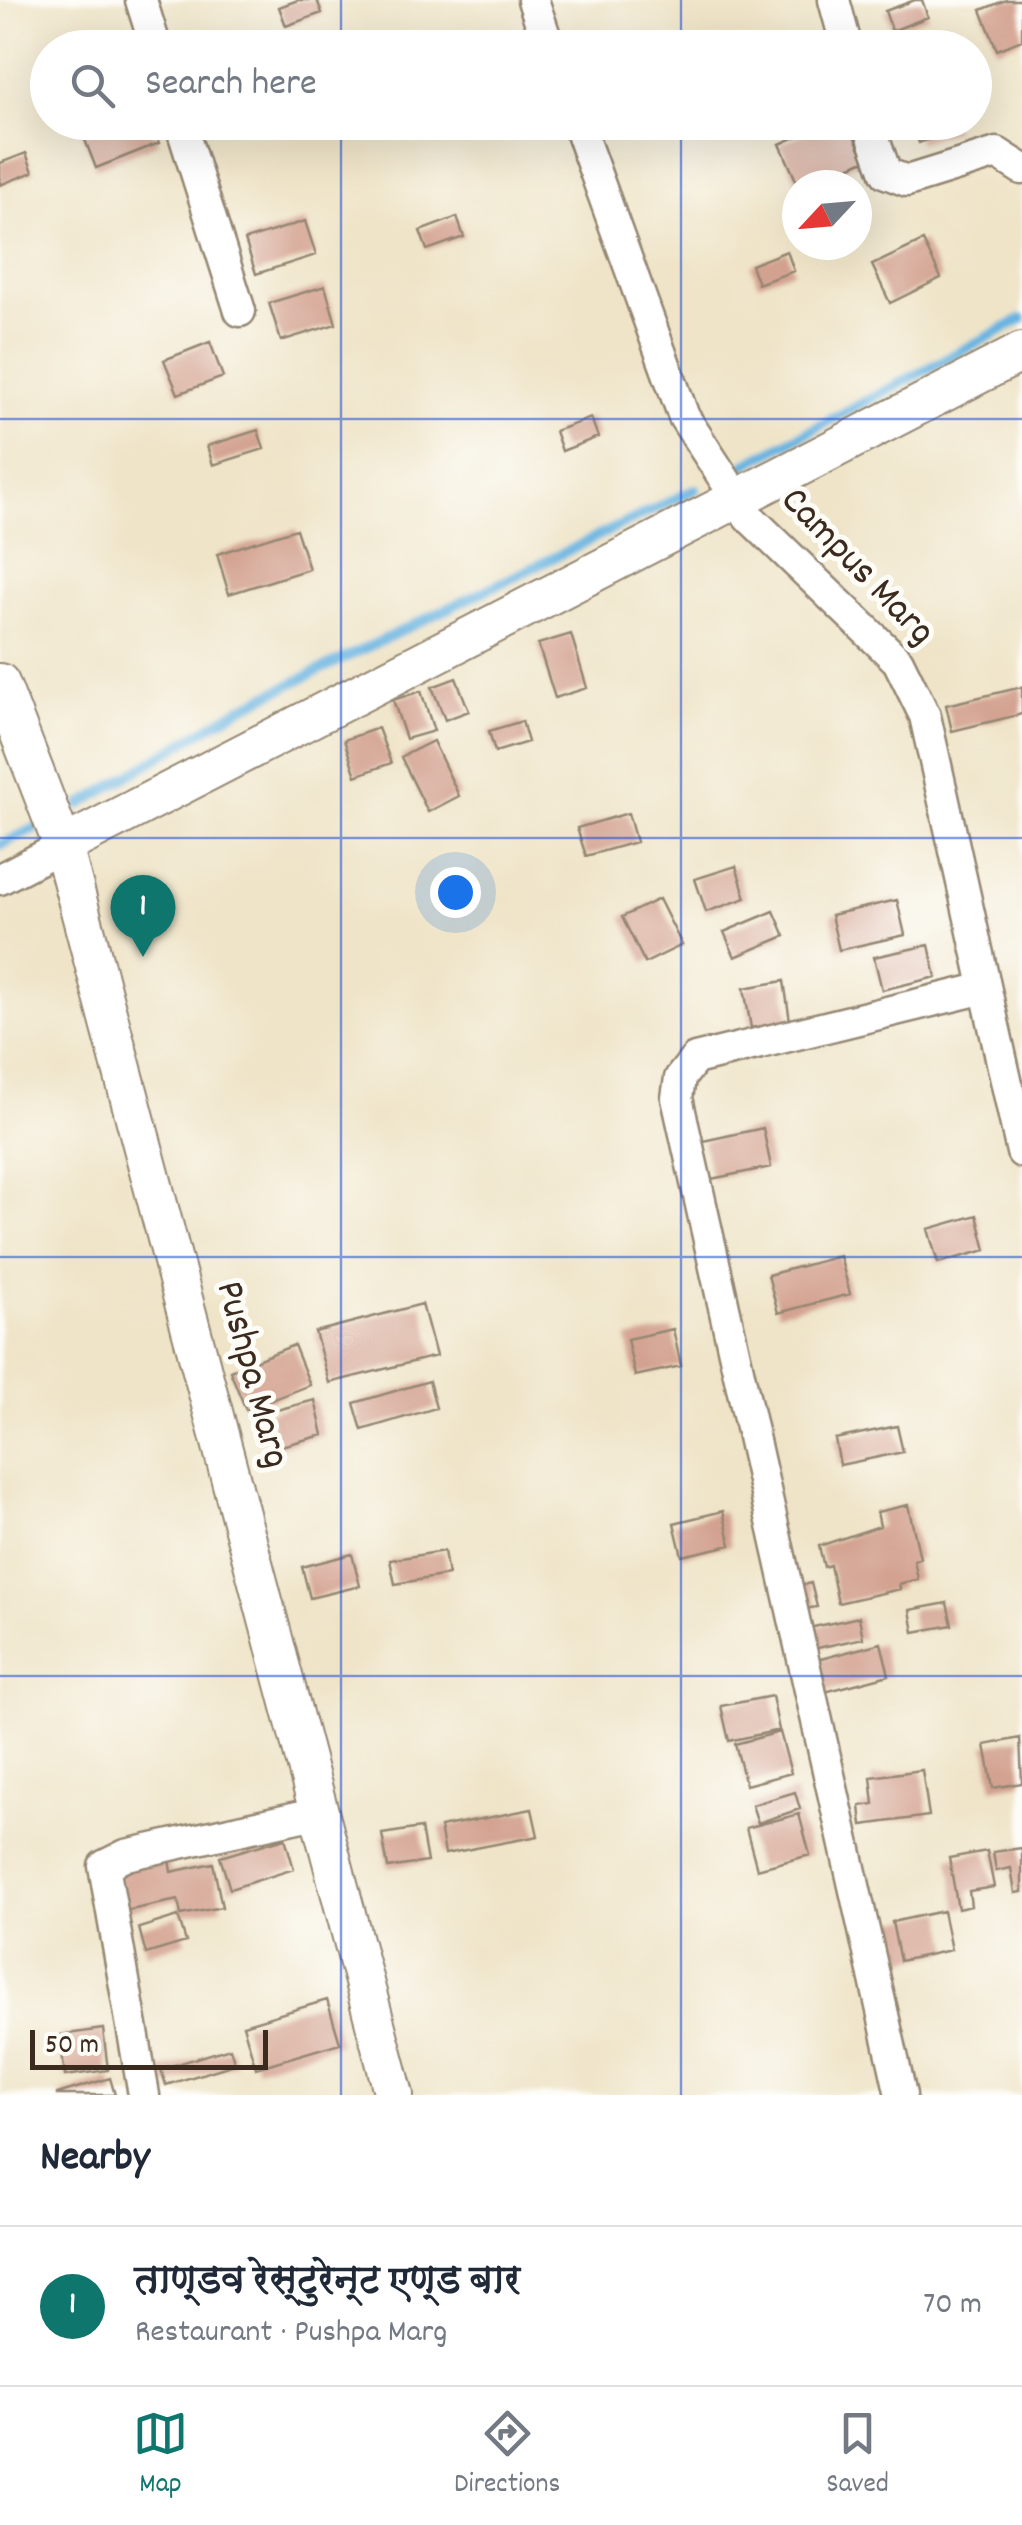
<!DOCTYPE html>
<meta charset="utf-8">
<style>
:root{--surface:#fff;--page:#f6f6f7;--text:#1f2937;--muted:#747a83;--line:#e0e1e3;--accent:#0f766e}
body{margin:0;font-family:Dekko,"Playpen Sans Deva",sans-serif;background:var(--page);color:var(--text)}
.compass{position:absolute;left:782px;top:170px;width:90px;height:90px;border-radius:50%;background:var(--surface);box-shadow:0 10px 40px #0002;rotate:244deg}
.scale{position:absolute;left:30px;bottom:25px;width:238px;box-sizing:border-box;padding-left:10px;border:5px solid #3b2a1e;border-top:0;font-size:28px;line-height:35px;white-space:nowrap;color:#3b2a1e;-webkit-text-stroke:8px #fdfcf7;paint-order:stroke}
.you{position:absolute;left:455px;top:892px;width:35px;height:35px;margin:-25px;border:8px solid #fff;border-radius:50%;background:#1a73e8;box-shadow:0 0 0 15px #1a73e833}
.badge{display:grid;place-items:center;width:65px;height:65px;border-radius:50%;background:var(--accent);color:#fff;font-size:32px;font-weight:700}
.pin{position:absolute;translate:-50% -82px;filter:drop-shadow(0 2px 5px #0008)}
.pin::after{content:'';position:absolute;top:52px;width:35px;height:30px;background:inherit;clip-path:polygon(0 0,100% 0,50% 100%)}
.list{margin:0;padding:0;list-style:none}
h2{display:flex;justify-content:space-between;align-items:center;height:130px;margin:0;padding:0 40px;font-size:42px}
h2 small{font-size:32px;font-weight:400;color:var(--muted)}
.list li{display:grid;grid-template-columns:65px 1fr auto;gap:30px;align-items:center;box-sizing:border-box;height:160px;padding:0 40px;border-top:2px solid var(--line)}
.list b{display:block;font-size:38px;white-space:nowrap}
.list p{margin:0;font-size:32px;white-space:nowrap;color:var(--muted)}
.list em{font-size:32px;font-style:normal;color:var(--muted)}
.icon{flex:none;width:55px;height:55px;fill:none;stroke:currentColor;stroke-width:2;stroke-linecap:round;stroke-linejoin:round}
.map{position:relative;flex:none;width:1022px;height:2095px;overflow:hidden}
.search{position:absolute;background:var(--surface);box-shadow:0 10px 40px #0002;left:30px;right:30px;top:30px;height:110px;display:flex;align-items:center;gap:25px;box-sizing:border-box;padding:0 35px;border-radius:55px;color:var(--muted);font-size:38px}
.sheet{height:290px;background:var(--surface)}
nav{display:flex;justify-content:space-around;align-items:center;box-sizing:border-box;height:140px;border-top:2px solid var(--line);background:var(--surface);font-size:28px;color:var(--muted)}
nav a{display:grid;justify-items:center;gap:5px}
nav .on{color:var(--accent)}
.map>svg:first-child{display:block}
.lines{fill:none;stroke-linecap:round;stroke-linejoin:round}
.stream{stroke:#68b4e1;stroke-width:10}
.building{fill:#d3a18f}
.minor-casing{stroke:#958773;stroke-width:35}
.tertiary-casing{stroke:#958773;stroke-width:42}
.minor{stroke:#fff;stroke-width:30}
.tertiary{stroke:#fff;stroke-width:38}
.grid{fill:none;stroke:#1d4ed8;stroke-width:2.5;stroke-opacity:0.55}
.labels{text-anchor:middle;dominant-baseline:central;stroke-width:10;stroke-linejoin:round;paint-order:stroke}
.street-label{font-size:40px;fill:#3b2a1e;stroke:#fdfcf7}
</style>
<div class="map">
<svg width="1022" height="2095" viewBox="0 0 1022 2095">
<rect width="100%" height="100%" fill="#fdfcf7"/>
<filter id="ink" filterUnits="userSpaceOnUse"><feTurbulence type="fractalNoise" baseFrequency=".01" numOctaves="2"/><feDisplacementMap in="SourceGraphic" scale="20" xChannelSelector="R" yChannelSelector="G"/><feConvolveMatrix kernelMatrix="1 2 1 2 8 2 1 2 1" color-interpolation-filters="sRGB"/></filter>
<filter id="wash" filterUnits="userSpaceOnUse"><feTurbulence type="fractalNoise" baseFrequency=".0048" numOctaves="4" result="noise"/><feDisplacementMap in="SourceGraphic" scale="40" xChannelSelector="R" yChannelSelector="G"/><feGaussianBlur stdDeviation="2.25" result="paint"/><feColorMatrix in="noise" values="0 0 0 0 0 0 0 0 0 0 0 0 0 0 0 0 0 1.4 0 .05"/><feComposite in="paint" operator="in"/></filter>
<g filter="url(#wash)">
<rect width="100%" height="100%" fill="#efe4c8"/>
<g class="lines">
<!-- stream -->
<path class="stream" d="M735 470 1022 319
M80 805 237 710 696 489
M0 845 37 827"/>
</g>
<g id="blocks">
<!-- building -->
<path class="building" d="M298 0H317L322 13 286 26 279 7Z
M915 0H922L928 17 892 31 885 11Z
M1006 0H1022V40L997 50 981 10Z
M78 122H151L159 143 96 168Z
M829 122H848L865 160 808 185H798L780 144Z
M952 122 955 130 919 143 912 124Z
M26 153 33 172 0 185V163Z
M457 217 464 237 427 250 420 231Z
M305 221 316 255 256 274 245 240Z
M923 241 941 278 890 303 872 265Z
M787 251 794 271 758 284 751 265Z
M325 286 336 324 281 341 269 303Z
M210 342 223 377 178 394 164 360Z
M591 418 598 437 562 451 555 431Z
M258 430 264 449 213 465 207 446Z
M296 529 309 569 229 594 217 554Z
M571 634 587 688 555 698 538 644Z
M456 678 469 711 445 720 432 687Z
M1022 687V714L952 731 946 705Z
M421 691 434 731 406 739 393 700Z
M522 721 528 742 495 752 489 731Z
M378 728 391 763 356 776 344 740Z
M433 741 459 796 428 812 401 757Z
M628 813 636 842 586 856 577 828Z
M736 866 746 898 706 912 695 879Z
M659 899 682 945 645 963 622 917Z
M897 900 905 935 839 950 831 915Z
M774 911 785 936 735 957 724 932Z
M929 945 936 977 882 990 874 957Z
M784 981 790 1021 751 1028 744 988Z
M763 1128 771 1167 711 1179 703 1141Z
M977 1215 986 1250 938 1263 928 1229Z
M840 1256 850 1294 778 1313 768 1275Z
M422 1304 436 1356 329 1383 315 1332Z
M673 1329 681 1366 635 1376 627 1339Z
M294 1345 310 1385 246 1410 230 1371Z
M429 1381 436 1408 362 1430 354 1403Z
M315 1400 323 1435 277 1447 269 1412Z
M897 1426 903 1452 840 1465 835 1439Z
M908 1505 920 1558 914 1560 918 1579 899 1584 900 1589 838 1603 830 1565 824 1567 819 1546 880 1526 877 1512Z
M723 1511 731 1545 682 1556 674 1523Z
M444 1551 448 1575 395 1584 390 1560Z
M352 1554 360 1586 310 1598 302 1567Z
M811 1583 817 1607 804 1609 798 1586Z
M947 1603 952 1625 914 1632 910 1610Z
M859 1617 863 1638 813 1649 809 1628Z
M881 1643 889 1675 825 1692 817 1660Z
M772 1696 779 1730 729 1741 721 1706Z
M780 1732 791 1773 746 1785 735 1744Z
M1020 1738 1022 1783 993 1788 985 1745Z
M922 1770 929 1816 862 1825 860 1806 874 1804 871 1777Z
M795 1792 800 1809 758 1823 752 1805Z
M532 1809 538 1836 445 1854 440 1827Z
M799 1814 810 1855 757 1869 746 1828Z
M421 1828 427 1862 388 1868 382 1834Z
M285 1838 294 1869 230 1889 220 1857Z
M1022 1848V1892L1015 1893 1011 1868 996 1871 993 1852Z
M987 1851 994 1887 969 1891 971 1906 958 1909 949 1858Z
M169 1859 171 1872 213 1863 222 1907 181 1915 178 1900 125 1911 117 1870Z
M943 1911 951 1950 900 1961 892 1922Z
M178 1916 186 1942 146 1954 139 1928Z
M327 2000 340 2043 256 2068 243 2025Z
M103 2029 108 2070 65 2076 60 2035Z
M230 2048 235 2064 166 2085 161 2069Z
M110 2078 115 2095H57V2094Z"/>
</g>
</g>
<g filter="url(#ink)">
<use href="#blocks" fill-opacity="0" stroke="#958773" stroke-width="2.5"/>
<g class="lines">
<!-- minor casing -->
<g class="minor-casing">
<path id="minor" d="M141 0 156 48
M533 0 549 48
M834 0 847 48
M180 122 240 311
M577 122 684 417 749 517 898 661 925 716 1022 1152
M868 122 886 173 907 181 997 153 1022 169
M0 879 63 846
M144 2095 104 1866 126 1855 320 1812
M901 2095 677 1098 680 1078 695 1059 985 988"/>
</g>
<!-- tertiary casing -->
<g class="tertiary-casing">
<path id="tertiary" d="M0 683 63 846 394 2095
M63 846 1022 352"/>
</g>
<!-- minor -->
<use href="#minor" class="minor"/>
<!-- tertiary -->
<use href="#tertiary" class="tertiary"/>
</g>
</g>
<!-- grid -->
<path class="grid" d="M341 0V48M681 0V48M341 122V2095M681 122V2095M0 419H1022M0 838H1022M0 1257H1022M0 1676H1022"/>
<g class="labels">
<!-- street labels -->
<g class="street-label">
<text transform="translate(856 568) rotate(46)">Campus Marg</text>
<text transform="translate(250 1375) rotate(75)">Pushpa Marg</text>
</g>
</g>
</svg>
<svg class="compass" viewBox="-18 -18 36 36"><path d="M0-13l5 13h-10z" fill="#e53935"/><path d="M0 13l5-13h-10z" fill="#747a83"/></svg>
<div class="scale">50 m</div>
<div class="you"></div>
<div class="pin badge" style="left:143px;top:957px">1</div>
<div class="search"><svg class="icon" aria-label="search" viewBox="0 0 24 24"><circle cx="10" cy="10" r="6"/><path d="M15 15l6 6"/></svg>Search here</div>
</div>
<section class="sheet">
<h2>Nearby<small></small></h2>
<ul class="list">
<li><span class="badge">1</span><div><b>ताण्डव रेस्टुरेन्ट एण्ड बार</b><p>Restaurant · Pushpa Marg</p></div><em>70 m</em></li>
</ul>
</section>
<nav>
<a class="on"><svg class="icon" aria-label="map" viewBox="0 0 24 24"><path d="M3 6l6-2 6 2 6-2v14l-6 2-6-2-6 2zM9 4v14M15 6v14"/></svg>Map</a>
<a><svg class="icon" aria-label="directions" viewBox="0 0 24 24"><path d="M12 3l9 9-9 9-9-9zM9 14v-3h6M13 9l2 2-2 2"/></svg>Directions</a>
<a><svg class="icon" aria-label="saved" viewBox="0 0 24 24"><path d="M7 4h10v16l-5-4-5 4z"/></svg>Saved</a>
</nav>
